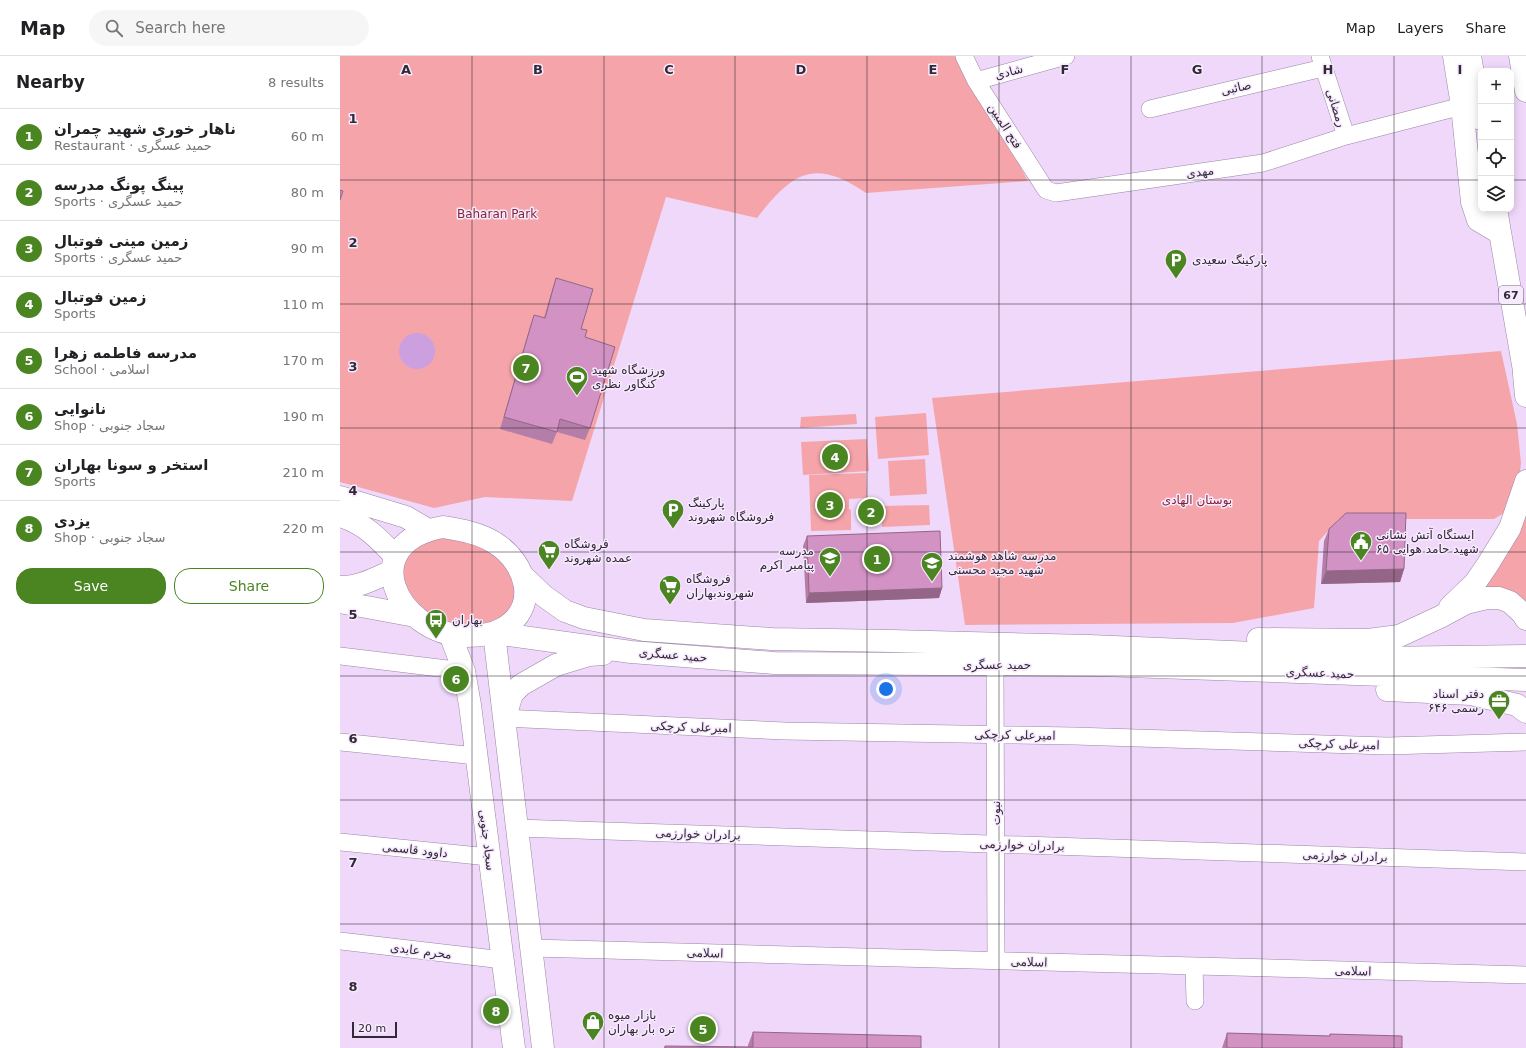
<!DOCTYPE html>
<meta charset="utf-8">
<style>
:root{--surface:#fff;--page:#f6f6f6;--text:#202124;--muted:#757577;--line:#e0e0e0;--accent:#4b8522}
body{margin:0;font-family:"DejaVu Sans",Vazirmatn,sans-serif;background:var(--page);color:var(--text)}
.controls{position:absolute;right:12px;top:12px;display:grid;overflow:hidden;border-radius:8px;box-shadow:0 2px 10px #0003}
.controls button{width:36px;height:36px;display:grid;place-items:center;padding:0;border:0;border-bottom:1px solid var(--line);background:var(--surface);color:var(--text);font:20px sans-serif}
.scale{position:absolute;left:12px;bottom:10px;width:45px;box-sizing:border-box;padding-left:4px;border:2px solid #312935;border-top:0;font-size:11px;line-height:14px;white-space:nowrap;color:#312935;-webkit-text-stroke:3px #f7e9fe;paint-order:stroke}
.you{position:absolute;left:546px;top:633px;width:14px;height:14px;margin:-10px;border:3px solid #fff;border-radius:50%;background:#1a73e8;box-shadow:0 0 0 6px #1a73e833}
.badge{display:grid;place-items:center;width:26px;height:26px;border-radius:50%;background:var(--accent);color:#fff;font-size:13px;font-weight:700}
.pin{position:absolute;translate:-50% -50%;border:2px solid #fff;box-shadow:0 1px 4px #0006}
.list{margin:0;padding:0;list-style:none}
h2{display:flex;justify-content:space-between;align-items:center;height:52px;margin:0;padding:0 16px;font-size:17px}
h2 small{font-size:13px;font-weight:400;color:var(--muted)}
.list li{display:grid;grid-template-columns:26px 1fr auto;gap:12px;align-items:center;box-sizing:border-box;height:56px;padding:0 16px;border-top:1px solid var(--line)}
.list b{display:block;font-size:15px;white-space:nowrap}
.list p{margin:0;font-size:13px;white-space:nowrap;color:var(--muted)}
.list em{font-size:13px;font-style:normal;color:var(--muted)}
.actions{display:flex;gap:8px;padding:12px 16px}
.actions a{flex:1;padding:9px 0;border:1px solid var(--accent);border-radius:16px;text-align:center;font-size:14px;color:var(--accent)}
.actions .main{background:var(--accent);color:#fff}
.icon{flex:none;width:22px;height:22px;fill:none;stroke:currentColor;stroke-width:2;stroke-linecap:round;stroke-linejoin:round}
.map{position:relative;flex:none;width:1186px;height:992px;overflow:hidden}
header{display:flex;align-items:center;gap:24px;box-sizing:border-box;height:56px;padding:0 20px;background:var(--surface);border-bottom:1px solid var(--line)}
header strong{font-size:19px}
nav{display:flex;gap:22px;margin-inline-start:auto;font-size:14px}
.search{width:280px;height:36px;background:var(--page);display:flex;align-items:center;gap:10px;box-sizing:border-box;padding:0 14px;border-radius:22px;color:var(--muted);font-size:15px}
main{display:flex}
aside{flex:1;background:var(--surface)}
.map>svg:first-child{display:block}
.green{fill:#f5a5aa}
.water{fill:#cca0df}
.lines{fill:none;stroke-linecap:round;stroke-linejoin:round}
.street-casing{stroke:#9a85a4;stroke-width:18}
.secondary-casing{stroke:#9a85a4;stroke-width:23}
.primary-casing{stroke:#9a85a4;stroke-width:23}
.highway-casing{stroke:#9a85a4;stroke-width:23}
.street{stroke:#fff;stroke-width:17}
.secondary{stroke:#fff;stroke-width:22}
.primary{stroke:#fff;stroke-width:22}
.highway{stroke:#fff;stroke-width:22}
.wall{fill:#b57ea8}
.shaded-wall{fill:#936688}
.building{fill:#d292c3;stroke:#936688}
.grid{fill:none;stroke:#312935;stroke-width:1;stroke-opacity:0.55}
.labels{text-anchor:middle;dominant-baseline:central;stroke-width:3;stroke-linejoin:round;paint-order:stroke}
.shield{fill:#f7e9fe;stroke:#6c6371;stroke-width:1}
.shield-label{font-size:11px;font-weight:bold;fill:#312935}
.street-label{font-size:12px;fill:#312935;stroke:#f7e9fe}
.park-label{font-size:12px;fill:#842535;stroke:#f7e9fe}
.poi-label{font-size:12px;fill:#312935;stroke:#f7e9fe;text-anchor:start}
.grid-label{font-size:13px;text-anchor:middle;font-weight:bold;fill:#312935;stroke:#f7e9fe;stroke-width:3;stroke-linejoin:round;paint-order:stroke}
</style>
<header>
<strong>Map</strong>
<div class="search"><svg class="icon" aria-label="search" viewBox="0 0 24 24"><circle cx="10" cy="10" r="6"/><path d="M15 15l6 6"/></svg>Search here</div>
<nav><a>Map</a><a>Layers</a><a>Share</a></nav>
</header>
<main>
<aside>
<h2>Nearby<small>8 results</small></h2>
<ul class="list">
<li><span class="badge">1</span><div><b>ناهار خوری شهید چمران</b><p>Restaurant · حمید عسگری</p></div><em>60 m</em></li>
<li><span class="badge">2</span><div><b>پینگ پونگ مدرسه</b><p>Sports · حمید عسگری</p></div><em>80 m</em></li>
<li><span class="badge">3</span><div><b>زمین مینی فوتبال</b><p>Sports · حمید عسگری</p></div><em>90 m</em></li>
<li><span class="badge">4</span><div><b>زمین فوتبال</b><p>Sports</p></div><em>110 m</em></li>
<li><span class="badge">5</span><div><b>مدرسه فاطمه زهرا</b><p>School · اسلامی</p></div><em>170 m</em></li>
<li><span class="badge">6</span><div><b>نانوایی</b><p>Shop · سجاد جنوبی</p></div><em>190 m</em></li>
<li><span class="badge">7</span><div><b>استخر و سونا بهاران</b><p>Sports</p></div><em>210 m</em></li>
<li><span class="badge">8</span><div><b>یزدی</b><p>Shop · سجاد جنوبی</p></div><em>220 m</em></li>
</ul>
<div class="actions"><a class="main">Save</a><a>Share</a></div>
</aside>
<div class="map">
<svg width="1186" height="992" viewBox="0 0 1186 992">
<rect width="100%" height="100%" fill="#efd8fa"/>
<!-- green -->
<path class="green" d="M0 0H620L688 125 526 137C474 101 452 117 417 162L326 141 232 445 145 441 94 452 0 426Z
M1161 295 1177 368 1181 407 1178 432 1171 453 1154 463H999L979 485 974 552 893 567 625 569 592 342Z
M586 357 589 399 538 403 535 361Z
M516 358 517 368 460 372 461 361Z
M527 383 529 415 463 419 461 386Z
M585 403 587 438 550 440 548 405Z
M526 417 527 442 509 443V453L511 454V474L471 475 469 419Z
M1186 448V545C1172 532 1154 534 1136 533Z
M589 449 590 469 542 471 541 450Z
M99 482 122 484 148 494 166 508 175 530V543L165 561 139 572 95 565 64 536 61 510 75 491Z"/>
<!-- water -->
<path class="water" d="M59 295a18 18 0 1 1 36 0a18 18 0 1 1-36 0Z"/>
<g class="lines">
<!-- street casing -->
<g class="street-casing">
<path id="street" d="M624 0 636 25 706 134 716 137 923 107 1006 80 1122 50
M980 0 1006 80
M636 25 726 0
M810 53 983 12
M0 600 124 615
M655 609 656 905
M164 662 445 675 734 680 1047 690 1186 686
M0 686 136 700
M177 772 1186 806
M0 786 149 801
M0 885 163 904
M192 892 1186 919
M854 910 855 945"/>
</g>
<!-- secondary casing -->
<g class="secondary-casing">
<path id="secondary" d="M0 441 66 461 88 474
M0 460C24 467 39 483 55 500
M103 471C121 474 140 477 155 487 187 507 200 552 162 573 151 579 139 580 126 580 56 578 14 487 103 471Z
M184 521 204 540 225 555 244 562 304 574 432 583 552 585 750 590 1035 602 1186 600
M0 531C18 532 36 522 52 515
M0 546 75 560
M1110 551 1135 527 1148 508 1170 472 1186 425
M110 578 124 615 130 649 174 992
M918 583 1028 584 1059 580 1100 561 1126 547 1147 542H1159L1170 546 1183 558 1186 563
M1047 634 1131 638 1177 649 1186 656
M165 661 172 638 181 629 216 609 249 599 263 598
M203 992 154 577 291 596 434 607 759 609 1186 624"/>
</g>
<!-- primary casing -->
<g class="primary-casing">
<path id="primary" d="M1184 318 1186 340"/>
</g>
<!-- highway casing -->
<g class="highway-casing">
<path id="highway" d="M1114 0 1122 50 1132 146 1138 164 1160 177
M1130 0 1141 63
M1180 0 1186 35
M1156 153 1186 326"/>
</g>
<!-- street -->
<use href="#street" class="street"/>
<!-- secondary -->
<use href="#secondary" class="secondary"/>
<!-- primary -->
<use href="#primary" class="primary"/>
<!-- highway -->
<use href="#highway" class="highway"/>
</g>
<!-- wall -->
<path class="wall" d="M216 222 241 273 245 281 250 372 245 384 217 376 212 388 160 373 190 271 194 259 204 262 212 234Z
M989 473 1064 513 1060 526 981 528 984 485Z
M467 480 602 532 599 542 466 547 463 490Z
M413 976 581 992H324L325 990 408 991V989Z
M887 977 989 980 990 978 1062 992H882Z"/>
<!-- shaded-wall -->
<path class="shaded-wall" d="M1064 513 1060 526 981 528 986 515Z
M602 532 599 542 466 547 469 537Z"/>
<!-- building -->
<path class="building" d="M0 134 3 135 0 144Z
M216 222 253 233 241 273 247 274 245 281 275 291 250 372 220 363 217 376 164 361 194 259 205 262Z
M1006 457H1066L1064 513 986 515 989 473Z
M600 475 602 532 469 537 467 480Z
M413 976 581 980V992H325V990L413 991Z
M887 977 990 980V978L1062 980V992H887Z"/>
<!-- grid -->
<path class="grid" d="M132 0V992M264 0V992M395 0V992M527 0V992M659 0V992M791 0V992M922 0V992M1054 0V992M0 124H1141M1171 124H1186M0 248H1186M0 372H1186M0 496H1186M0 620H1186M0 744H1186M0 868H1186"/>
<!-- icons -->
<defs>
<g id="parking-pin" transform="scale(1.15)"><path d="M0 17L-7.5 6A9.5 9.5 0 1 1 7.5 6Z" fill="#4b8522" stroke="#f7e9fe"/><path d="M-3.5-5.5H1a3.5 3.5 0 0 1 0 7H-1V5.5H-3.5ZM-1-3.4V-.6H.8a1.4 1.4 0 0 0 0-2.8Z" fill="#fff"/></g>
<g id="stadium-pin" transform="scale(1.15)"><path d="M0 17L-7.5 6A9.5 9.5 0 1 1 7.5 6Z" fill="#4b8522" stroke="#f7e9fe"/><path d="M0-5a6.5 5 0 1 0 0 10a6.5 5 0 1 0 0-10ZM-3.5-1.8h7v3.6h-7Z" fill="#fff"/></g>
<g id="civic-pin" transform="scale(1.15)"><path d="M0 17L-7.5 6A9.5 9.5 0 1 1 7.5 6Z" fill="#4b8522" stroke="#f7e9fe"/><path d="M-.6-6.5H3V-4.5H.6V-3L4-1V1h2V6H-6V1h2V-1L-.6-3ZM-1.2 2.5V6h2.4V2.5Z" fill="#fff"/></g>
<g id="supermarket-pin" transform="scale(1.15)"><path d="M0 17L-7.5 6A9.5 9.5 0 1 1 7.5 6Z" fill="#4b8522" stroke="#f7e9fe"/><path d="M-6-5.5h2.5l.6 2H6L4.5 2H-2.5L-4.4-4H-6ZM-1.5 3.2a1.3 1.3 0 1 0 .1 0ZM3 3.2a1.3 1.3 0 1 0 .1 0Z" fill="#fff"/></g>
<g id="school-pin" transform="scale(1.15)"><path d="M0 17L-7.5 6A9.5 9.5 0 1 1 7.5 6Z" fill="#4b8522" stroke="#f7e9fe"/><path d="M0-5L7-2L0 1L-7-2ZM-4 1L0 2.5L4 1V4Q0 6-4 4Z" fill="#fff"/></g>
<g id="bus-pin" transform="scale(1.15)"><path d="M0 17L-7.5 6A9.5 9.5 0 1 1 7.5 6Z" fill="#4b8522" stroke="#f7e9fe"/><path d="M-5-6H5V4H4V6H2V4H-2V6H-4V4H-5ZM-3.5-4V0h7V-4ZM-3.5 1.2v1.5H-2V1.2ZM2 1.2v1.5H3.5V1.2Z" fill="#fff"/></g>
<g id="office-pin" transform="scale(1.15)"><path d="M0 17L-7.5 6A9.5 9.5 0 1 1 7.5 6Z" fill="#4b8522" stroke="#f7e9fe"/><path d="M-6-3h4V-5.5h4V-3h4V5H-6ZM-1-4.5V-3h2v-1.5ZM-6 0V1H6V0Z" fill="#fff"/></g>
<g id="shop-pin" transform="scale(1.15)"><path d="M0 17L-7.5 6A9.5 9.5 0 1 1 7.5 6Z" fill="#4b8522" stroke="#f7e9fe"/><path d="M-5-2.5h2.3a2.7 3.5 0 0 1 5.4 0H5L5.5 6h-11ZM-1.5-2.5h3a1.5 2.3 0 0 0-3 0Z" fill="#fff"/></g>
</defs>
<g fill-rule="evenodd">
<use href="#parking-pin" x="836" y="204"/>
<use href="#stadium-pin" x="237" y="321"/>
<use href="#parking-pin" x="333" y="454"/>
<use href="#civic-pin" x="1021" y="486"/>
<use href="#supermarket-pin" x="209" y="495"/>
<use href="#school-pin" x="490" y="502"/>
<use href="#school-pin" x="592" y="507"/>
<use href="#supermarket-pin" x="330" y="530"/>
<use href="#bus-pin" x="96" y="564"/>
<use href="#office-pin" x="1159" y="645"/>
<use href="#shop-pin" x="253" y="966"/>
</g>
<g class="labels">
<!-- shield labels -->
<rect class="shield" x="1159" y="230" width="24" height="18" rx="3"/>
<g class="shield-label">
<text x="1171" y="239">67</text>
</g>
<!-- street labels -->
<g class="street-label">
<text transform="translate(669 16) rotate(-15)">شادی</text>
<text transform="translate(896 32) rotate(-13)">صائبی</text>
<text transform="translate(996 52) rotate(72)">رمضانی</text>
<text transform="translate(665 70) rotate(57)">فتح المبین</text>
<text transform="translate(860 116) rotate(-8)">مهدی</text>
<text transform="translate(333 599) rotate(5)">حمید عسگری</text>
<text x="657" y="609">حمید عسگری</text>
<text transform="translate(980 617) rotate(2)">حمید عسگری</text>
<text transform="translate(351 671) rotate(2)">امیرعلی کرچکی</text>
<text transform="translate(675 679) rotate(1)">امیرعلی کرچکی</text>
<text transform="translate(999 688) rotate(2)">امیرعلی کرچکی</text>
<text transform="translate(656 757) rotate(-90)">نبوت</text>
<text transform="translate(358 778) rotate(2)">برادران خوارزمی</text>
<text transform="translate(147 784) rotate(83)">سجاد جنوبی</text>
<text transform="translate(682 789) rotate(2)">برادران خوارزمی</text>
<text transform="translate(75 794) rotate(6)">داوود قاسمی</text>
<text transform="translate(1005 800) rotate(2)">برادران خوارزمی</text>
<text transform="translate(81 895) rotate(7)">محرم عابدی</text>
<text transform="translate(365 897) rotate(2)">اسلامی</text>
<text transform="translate(689 906) rotate(2)">اسلامی</text>
<text transform="translate(1013 915) rotate(2)">اسلامی</text>
</g>
<!-- park labels -->
<g class="park-label">
<text x="157" y="158">Baharan Park</text>
<text x="857" y="444">بوستان الهادی</text>
</g>
<!-- poi labels -->
<g class="poi-label">
<text x="852" y="204">پارکینگ سعیدی</text>
<text x="252" y="314">ورزشگاه شهید<tspan x="252" dy="14">کنگاور نظری</tspan></text>
<text x="348" y="447">پارکینگ<tspan x="348" dy="14">فروشگاه شهروند</tspan></text>
<text x="1036" y="479">ایستگاه آتش نشانی<tspan x="1036" dy="14">۶۵ شهید حامد هوایی</tspan></text>
<text x="224" y="488">فروشگاه<tspan x="224" dy="14">عمده شهروند</tspan></text>
<text x="474" y="495" text-anchor="end">مدرسه<tspan x="474" dy="14">پیامبر اکرم</tspan></text>
<text x="608" y="500">مدرسه شاهد هوشمند<tspan x="608" dy="14">شهید مجید محسنی</tspan></text>
<text x="346" y="523">فروشگاه<tspan x="346" dy="14">شهروندبهاران</tspan></text>
<text x="112" y="564">بهاران</text>
<text x="1144" y="638" text-anchor="end">دفتر اسناد<tspan x="1144" dy="14">رسمی ۶۴۶</tspan></text>
<text x="268" y="959">بازار میوه<tspan x="268" dy="14">تره بار بهاران</tspan></text>
</g>
</g>
<g class="grid-label">
<text x="66" y="18">A</text>
<text x="198" y="18">B</text>
<text x="329" y="18">C</text>
<text x="461" y="18">D</text>
<text x="593" y="18">E</text>
<text x="725" y="18">F</text>
<text x="857" y="18">G</text>
<text x="988" y="18">H</text>
<text x="1120" y="18">I</text>
<text x="13" y="67">1</text>
<text x="13" y="191">2</text>
<text x="13" y="315">3</text>
<text x="13" y="439">4</text>
<text x="13" y="563">5</text>
<text x="13" y="687">6</text>
<text x="13" y="811">7</text>
<text x="13" y="935">8</text>
</g>
</svg>
<div class="controls">
<button>+</button>
<button>−</button>
<button><svg class="icon" aria-label="locate" viewBox="0 0 24 24"><circle cx="12" cy="12" r="6"/><path d="M12 2v4M12 18v4M2 12h4M18 12h4"/></svg></button>
<button><svg class="icon" aria-label="layers" viewBox="0 0 24 24"><path d="M12 4l9 5-9 5-9-5zM3 14l9 5 9-5"/></svg></button>
</div>
<div class="scale">20 m</div>
<div class="you"></div>
<div class="pin badge" style="left:537px;top:503px">1</div>
<div class="pin badge" style="left:531px;top:456px">2</div>
<div class="pin badge" style="left:490px;top:449px">3</div>
<div class="pin badge" style="left:495px;top:401px">4</div>
<div class="pin badge" style="left:363px;top:973px">5</div>
<div class="pin badge" style="left:116px;top:623px">6</div>
<div class="pin badge" style="left:186px;top:312px">7</div>
<div class="pin badge" style="left:156px;top:955px">8</div>
</div>
</main>
